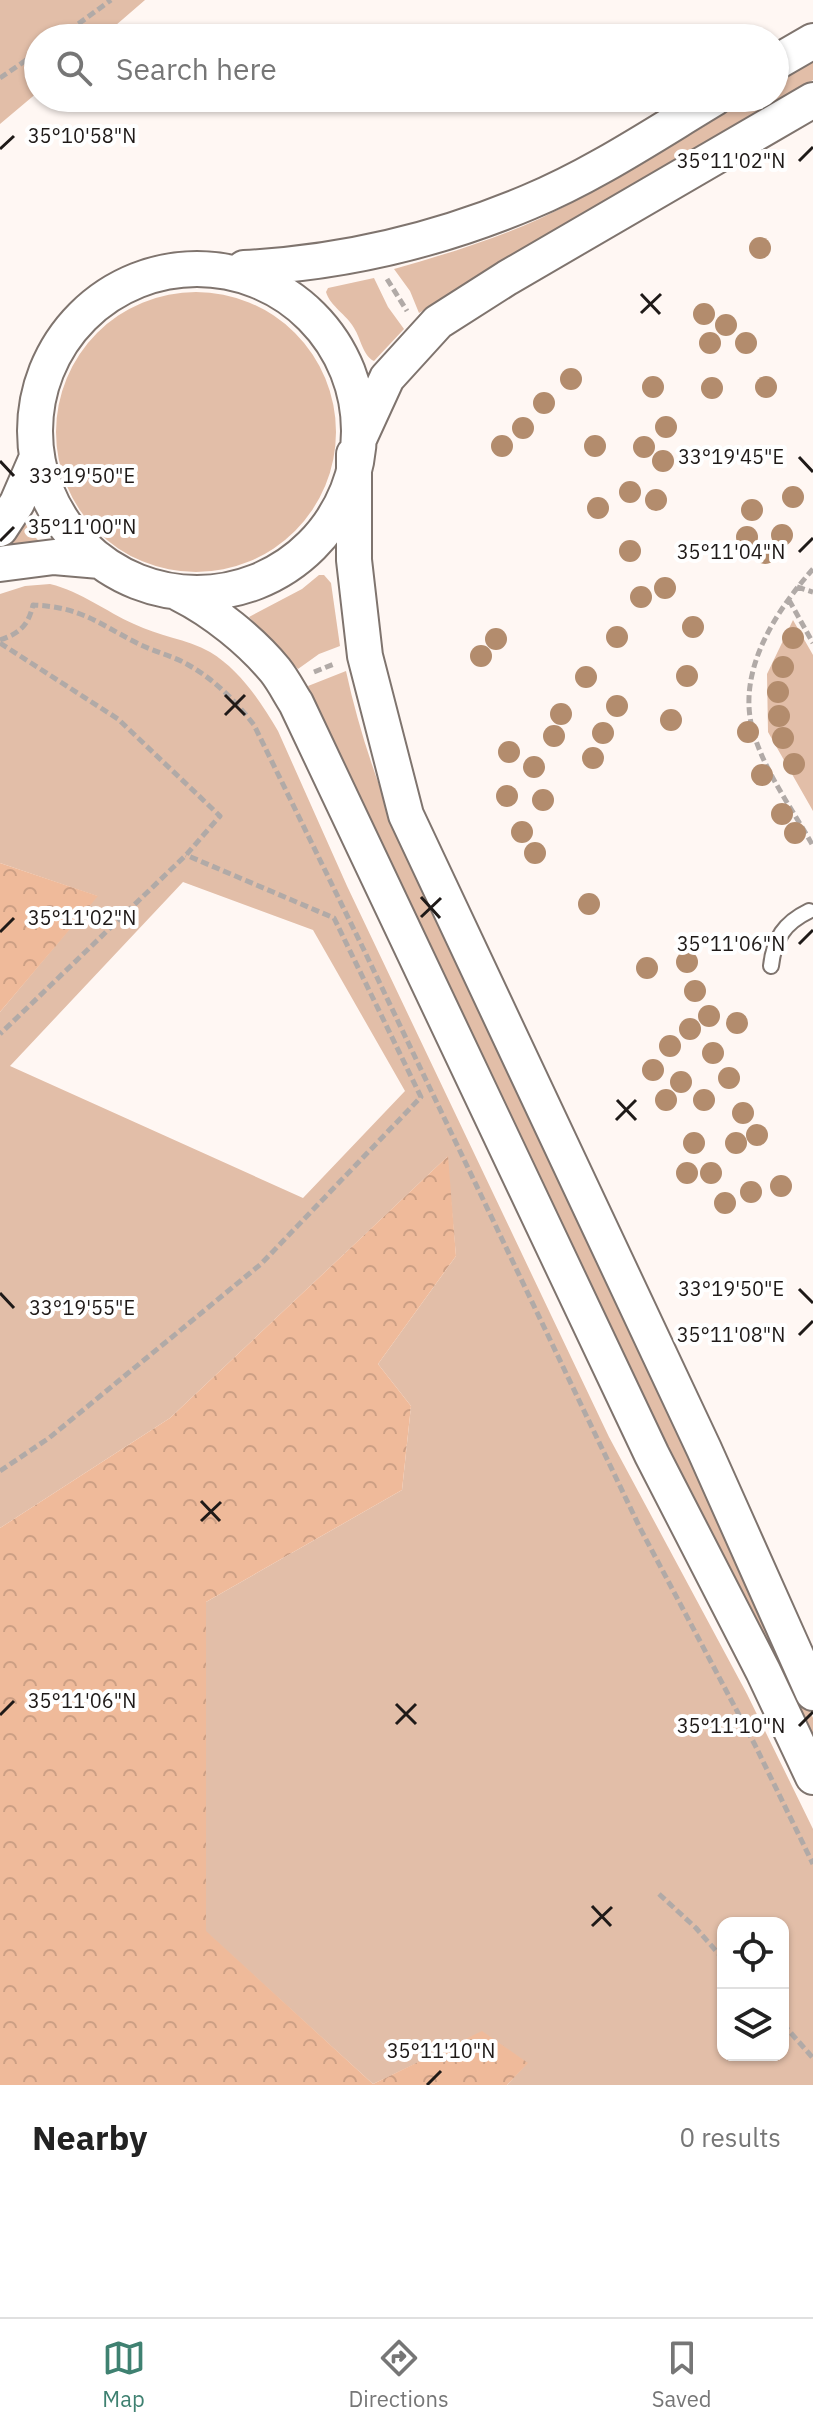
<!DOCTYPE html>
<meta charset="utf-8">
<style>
:root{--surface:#fff;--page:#f6f6f6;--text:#222;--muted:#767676;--line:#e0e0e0;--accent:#3f8171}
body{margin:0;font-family:"IBM Plex Sans",sans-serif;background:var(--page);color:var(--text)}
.controls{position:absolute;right:24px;bottom:24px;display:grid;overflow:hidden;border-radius:16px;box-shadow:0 2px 6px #0004}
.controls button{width:72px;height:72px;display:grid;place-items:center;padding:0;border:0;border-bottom:2px solid var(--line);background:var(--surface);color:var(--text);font:40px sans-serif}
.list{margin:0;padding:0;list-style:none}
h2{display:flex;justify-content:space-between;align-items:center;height:104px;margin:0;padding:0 32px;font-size:34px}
h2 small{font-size:26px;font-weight:400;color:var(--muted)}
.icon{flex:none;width:44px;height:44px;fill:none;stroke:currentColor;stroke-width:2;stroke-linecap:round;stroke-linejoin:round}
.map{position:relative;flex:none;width:813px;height:2085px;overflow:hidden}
.search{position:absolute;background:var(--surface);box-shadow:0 2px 6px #0004;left:24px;right:24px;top:24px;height:88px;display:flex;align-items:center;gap:20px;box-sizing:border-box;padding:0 28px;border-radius:44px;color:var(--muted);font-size:30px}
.sheet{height:232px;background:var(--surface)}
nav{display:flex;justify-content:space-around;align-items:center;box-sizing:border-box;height:112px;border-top:2px solid var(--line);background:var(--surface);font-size:22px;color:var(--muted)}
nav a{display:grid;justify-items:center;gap:4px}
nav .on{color:var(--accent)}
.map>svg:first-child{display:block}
.green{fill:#e2bea8;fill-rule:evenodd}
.forest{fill:url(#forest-crowns)}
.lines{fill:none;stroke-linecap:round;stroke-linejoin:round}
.service-casing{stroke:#7f746e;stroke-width:18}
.tertiary-casing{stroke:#7f746e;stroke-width:38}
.path{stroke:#b1aaa7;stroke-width:5;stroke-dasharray:8 4;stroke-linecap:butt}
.service{stroke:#fff;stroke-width:14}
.tertiary{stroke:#fff;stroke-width:34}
.tree{fill:#b38c6d}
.ticks{fill:none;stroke:#1f1a18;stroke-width:3}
.ticks-label{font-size:20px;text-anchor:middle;fill:#1f1a18;stroke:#fff;stroke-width:8;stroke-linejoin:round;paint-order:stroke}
</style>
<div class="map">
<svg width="813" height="2085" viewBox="0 0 813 2085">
<defs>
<pattern id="forest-crowns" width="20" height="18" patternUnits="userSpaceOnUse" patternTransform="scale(2)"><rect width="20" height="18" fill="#efba9a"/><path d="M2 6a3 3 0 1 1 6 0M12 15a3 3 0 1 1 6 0" fill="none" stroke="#cc9f84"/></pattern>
</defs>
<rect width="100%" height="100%" fill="#fff7f3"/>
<!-- green -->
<path class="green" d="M0 0H145L101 38H38V92L0 124Z
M813 61V80L419 313 410 291 394 269C443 255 492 240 539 219 612 185 681 139 751 98H775V84Z
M374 278 388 307 404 329 374 361C363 356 361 339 354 328 347 315 330 306 326 292L328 288Z
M56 432a140 140 0 1 1 280 0a140 140 0 1 1-280 0Z
M23 519 30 532 45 547 0 555V544Z
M319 575H324L331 583 340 646 319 654 298 669 249 617 302 589Z
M50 584C82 592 105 611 134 624 158 636 187 639 210 652 240 670 261 702 278 731L347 886 609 1437 747 1694 813 1829V2085H507L527 2063 482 2032 373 2084 206 1932V1602L402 1490 411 1406 378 1364 456 1256 447 1157 170 1418 0 1528V1012L97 896 0 863V594L25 586ZM183 882 313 930 405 1091 303 1198 10 1066ZM723 1923H783V2055H723Z
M793 620 813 655V811L768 732 767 674Z
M346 671C362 745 388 814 419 883L813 1718V1755L308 686Z"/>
<!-- forest -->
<path class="forest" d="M0 863 98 896 0 1012Z
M448 1156 456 1256 378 1364 411 1406 402 1490 206 1602V1931L373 2084 482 2031 528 2063 507 2085H0V1528L170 1418Z"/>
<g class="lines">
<!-- service casing -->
<g class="service-casing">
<path id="service" d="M771 966C774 939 784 923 809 911"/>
</g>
<!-- tertiary casing -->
<g class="tertiary-casing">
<path id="tertiary" d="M775 63 813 41
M244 268C341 263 439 240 529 202 594 175 655 134 715 98
M35 431a162 162 0 1 1 324 0a162 162 0 1 1-324 0Z
M359 439 387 378 438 322 507 278 813 100
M354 454V560L365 656 406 815 704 1449 813 1693
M0 529 17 503 37 457
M0 564 54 557 100 561
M180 594C214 611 251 641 275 670 283 680 289 692 296 703L652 1455 763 1671 813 1777"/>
</g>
<!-- path -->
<path class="path" d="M59 38 111 0
M0 78 38 52
M387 279 407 311
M813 569C775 612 736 672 753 731 764 771 793 810 813 846
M797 587 813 592
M789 600 813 643
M0 640C20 633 28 626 33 605 80 607 96 622 135 642 150 650 166 654 181 661 211 676 234 699 254 725L363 948 640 1528 755 1745 813 1864
M0 643 118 719 220 816 186 855 0 1034
M314 672 334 664
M0 1471 49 1438 261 1264 421 1097 334 918 186 855
M659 1894 696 1928 723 1959
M783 2024 813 2058"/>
<!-- service -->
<use href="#service" class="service"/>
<!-- tertiary -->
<use href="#tertiary" class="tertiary"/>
</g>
<!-- trees -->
<g class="tree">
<circle cx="760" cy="248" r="11"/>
<circle cx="704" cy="314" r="11"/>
<circle cx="726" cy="325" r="11"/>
<circle cx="710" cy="343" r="11"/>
<circle cx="746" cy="343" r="11"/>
<circle cx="571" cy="379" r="11"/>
<circle cx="653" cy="387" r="11"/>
<circle cx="766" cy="387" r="11"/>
<circle cx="712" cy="388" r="11"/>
<circle cx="544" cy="403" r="11"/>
<circle cx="666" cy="427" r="11"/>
<circle cx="523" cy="428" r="11"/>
<circle cx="502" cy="446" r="11"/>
<circle cx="595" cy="446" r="11"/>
<circle cx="644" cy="447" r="11"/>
<circle cx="663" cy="461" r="11"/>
<circle cx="630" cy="492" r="11"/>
<circle cx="793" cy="497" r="11"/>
<circle cx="656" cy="500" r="11"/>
<circle cx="598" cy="508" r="11"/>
<circle cx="752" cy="510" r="11"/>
<circle cx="782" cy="535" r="11"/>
<circle cx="747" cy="537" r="11"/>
<circle cx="630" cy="551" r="11"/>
<circle cx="765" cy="553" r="11"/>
<circle cx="665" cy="588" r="11"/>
<circle cx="641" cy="597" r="11"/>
<circle cx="693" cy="627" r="11"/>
<circle cx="617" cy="637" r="11"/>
<circle cx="793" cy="638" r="11"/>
<circle cx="496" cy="639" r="11"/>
<circle cx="481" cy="656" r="11"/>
<circle cx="783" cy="667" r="11"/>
<circle cx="687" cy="676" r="11"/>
<circle cx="586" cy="677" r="11"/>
<circle cx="778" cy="692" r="11"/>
<circle cx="617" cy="706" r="11"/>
<circle cx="561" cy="714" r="11"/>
<circle cx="779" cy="716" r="11"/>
<circle cx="671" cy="720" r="11"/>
<circle cx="748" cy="732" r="11"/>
<circle cx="603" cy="733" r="11"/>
<circle cx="554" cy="736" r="11"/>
<circle cx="783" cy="738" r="11"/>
<circle cx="509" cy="752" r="11"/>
<circle cx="593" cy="758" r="11"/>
<circle cx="794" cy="764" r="11"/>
<circle cx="534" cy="767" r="11"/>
<circle cx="762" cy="775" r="11"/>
<circle cx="507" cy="796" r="11"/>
<circle cx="543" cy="800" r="11"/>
<circle cx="782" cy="814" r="11"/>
<circle cx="522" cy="832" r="11"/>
<circle cx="795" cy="833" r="11"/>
<circle cx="535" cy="853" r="11"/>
<circle cx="589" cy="904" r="11"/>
<circle cx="687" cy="962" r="11"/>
<circle cx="647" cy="968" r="11"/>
<circle cx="695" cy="991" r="11"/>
<circle cx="709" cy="1016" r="11"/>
<circle cx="737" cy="1023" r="11"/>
<circle cx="690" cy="1029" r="11"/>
<circle cx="670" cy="1046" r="11"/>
<circle cx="713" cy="1053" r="11"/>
<circle cx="653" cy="1070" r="11"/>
<circle cx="729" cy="1078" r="11"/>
<circle cx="681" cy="1082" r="11"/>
<circle cx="666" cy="1100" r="11"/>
<circle cx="704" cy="1100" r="11"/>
<circle cx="743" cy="1113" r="11"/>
<circle cx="757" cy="1135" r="11"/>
<circle cx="694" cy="1143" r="11"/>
<circle cx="736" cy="1143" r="11"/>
<circle cx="687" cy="1173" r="11"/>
<circle cx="711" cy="1173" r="11"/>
<circle cx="781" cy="1186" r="11"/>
<circle cx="751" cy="1192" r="11"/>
<circle cx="725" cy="1203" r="11"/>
</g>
<!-- ticks -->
<path class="ticks" d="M0 149 14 136M799 161 813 147M641 294 660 314M641 313 661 294M799 457 813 472M0 461 14 476M0 541 14 527M799 552 813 538M225 695 245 715M225 715 245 695M421 897 440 918M421 917 441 898M0 932 14 918M799 944 813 930M617 1100 636 1120M616 1120 636 1100M799 1289 813 1303M0 1293 14 1308M799 1335 813 1321M201 1501 220 1521M201 1521 221 1502M396 1704 416 1724M0 1715 14 1701M396 1724 416 1704M799 1726 813 1712M592 1906 611 1926M592 1926 612 1907M427 2085 441 2071"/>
<g class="ticks-label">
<text x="82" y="143">35°10'58"N</text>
<text x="731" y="168">35°11'02"N</text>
<text x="731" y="464">33°19'45"E</text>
<text x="82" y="483">33°19'50"E</text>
<text x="82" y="534">35°11'00"N</text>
<text x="731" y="559">35°11'04"N</text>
<text x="82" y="925">35°11'02"N</text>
<text x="731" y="951">35°11'06"N</text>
<text x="731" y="1296">33°19'50"E</text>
<text x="82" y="1315">33°19'55"E</text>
<text x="731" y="1342">35°11'08"N</text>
<text x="82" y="1708">35°11'06"N</text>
<text x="731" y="1733">35°11'10"N</text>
<text x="441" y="2058">35°11'10"N</text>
</g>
</svg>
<div class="controls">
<button><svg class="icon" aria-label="locate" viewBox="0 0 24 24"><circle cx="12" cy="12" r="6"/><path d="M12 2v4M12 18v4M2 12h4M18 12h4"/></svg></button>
<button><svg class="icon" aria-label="layers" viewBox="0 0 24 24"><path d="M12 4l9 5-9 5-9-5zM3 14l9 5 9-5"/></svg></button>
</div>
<div class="search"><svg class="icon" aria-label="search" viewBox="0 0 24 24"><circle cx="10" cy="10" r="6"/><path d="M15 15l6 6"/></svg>Search here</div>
</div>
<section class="sheet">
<h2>Nearby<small>0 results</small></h2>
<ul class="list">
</ul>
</section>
<nav>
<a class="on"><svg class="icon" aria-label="map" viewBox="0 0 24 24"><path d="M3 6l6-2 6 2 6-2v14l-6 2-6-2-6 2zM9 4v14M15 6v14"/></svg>Map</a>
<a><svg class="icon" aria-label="directions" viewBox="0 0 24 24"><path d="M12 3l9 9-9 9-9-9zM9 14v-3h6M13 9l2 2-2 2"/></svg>Directions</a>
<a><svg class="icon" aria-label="saved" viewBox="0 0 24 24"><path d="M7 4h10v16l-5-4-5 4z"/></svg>Saved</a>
</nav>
